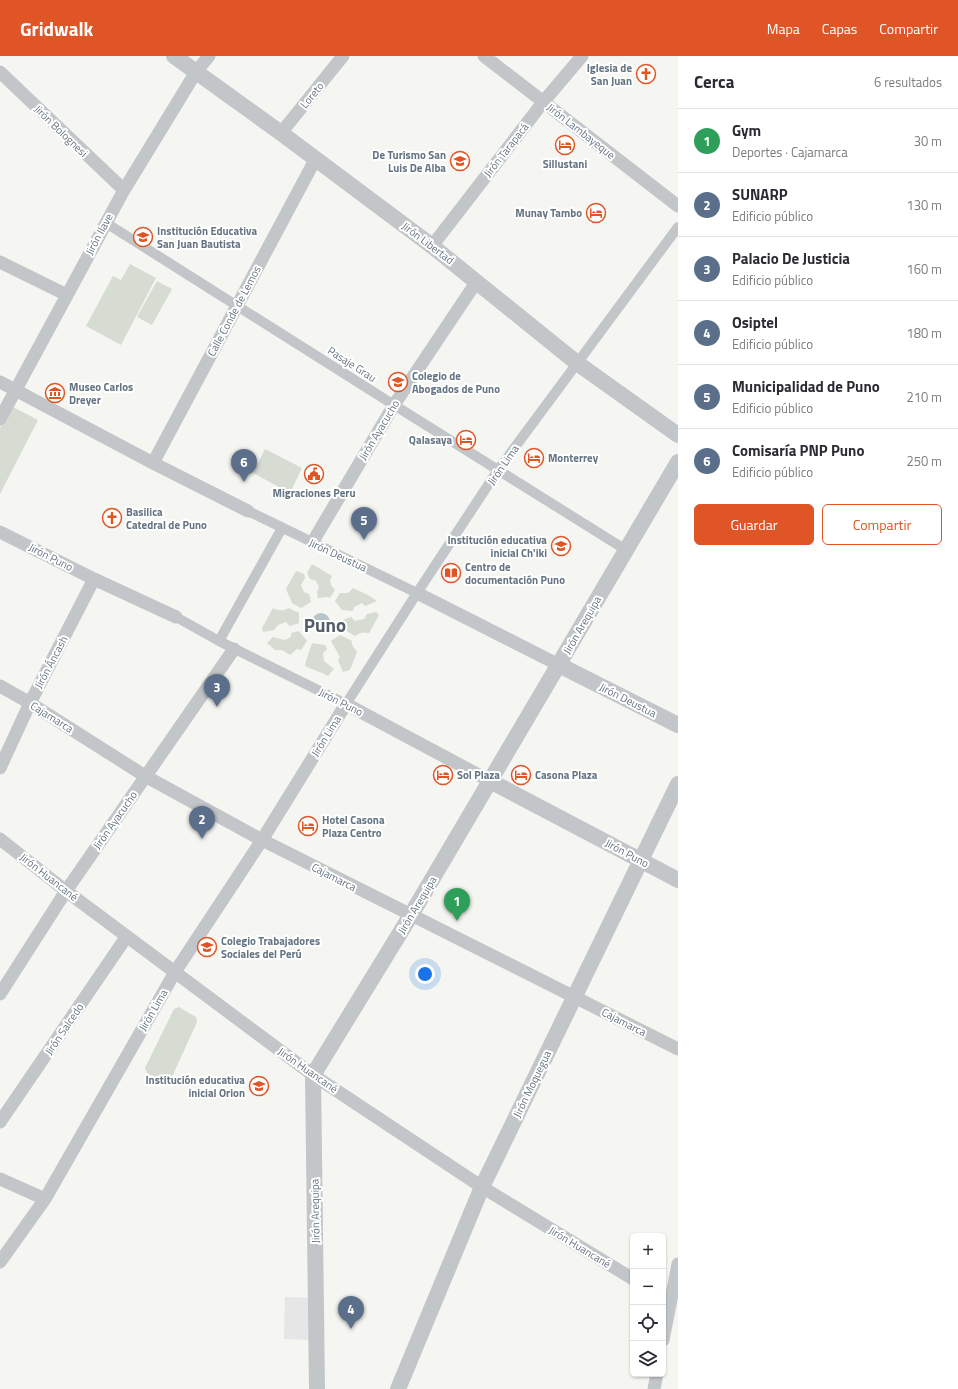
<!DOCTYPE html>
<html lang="es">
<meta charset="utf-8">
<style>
:root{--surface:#fff;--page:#f2f2f3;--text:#2b2b33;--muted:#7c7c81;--line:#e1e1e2;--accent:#e05526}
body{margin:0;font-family:"Titillium Web",sans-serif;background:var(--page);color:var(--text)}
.controls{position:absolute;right:12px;bottom:12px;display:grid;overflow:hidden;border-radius:6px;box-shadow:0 1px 3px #0004}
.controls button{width:36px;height:36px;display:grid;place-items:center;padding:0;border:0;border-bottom:1px solid var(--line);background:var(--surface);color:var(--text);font:20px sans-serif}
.you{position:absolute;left:425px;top:918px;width:14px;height:14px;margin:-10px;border:3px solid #fff;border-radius:50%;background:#1a73e8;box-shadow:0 0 0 6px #1a73e833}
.badge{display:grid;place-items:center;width:26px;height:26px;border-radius:50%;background:var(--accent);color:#fff;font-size:13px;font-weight:700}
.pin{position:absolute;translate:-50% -33px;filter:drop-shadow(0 1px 2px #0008)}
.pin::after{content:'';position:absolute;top:21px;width:14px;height:12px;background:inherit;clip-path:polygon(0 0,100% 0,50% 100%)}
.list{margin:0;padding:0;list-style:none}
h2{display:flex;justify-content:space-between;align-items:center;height:52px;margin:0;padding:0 16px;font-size:17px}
h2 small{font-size:13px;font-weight:400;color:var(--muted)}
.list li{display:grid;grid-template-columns:26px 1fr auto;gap:12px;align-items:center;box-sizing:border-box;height:64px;padding:0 16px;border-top:1px solid var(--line)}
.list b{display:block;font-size:15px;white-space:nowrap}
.list p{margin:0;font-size:13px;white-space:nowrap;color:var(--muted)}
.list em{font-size:13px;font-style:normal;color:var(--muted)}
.actions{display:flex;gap:8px;padding:12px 16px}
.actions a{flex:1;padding:9px 0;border:1px solid var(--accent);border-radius:6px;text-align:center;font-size:14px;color:var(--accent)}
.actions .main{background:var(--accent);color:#fff}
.icon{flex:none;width:22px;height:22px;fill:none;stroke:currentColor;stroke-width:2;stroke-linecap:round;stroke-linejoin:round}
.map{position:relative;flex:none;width:678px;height:1333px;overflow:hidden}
header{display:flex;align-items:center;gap:24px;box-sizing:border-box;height:56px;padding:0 20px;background:var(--accent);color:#fff}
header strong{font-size:19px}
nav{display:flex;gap:22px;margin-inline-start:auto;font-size:14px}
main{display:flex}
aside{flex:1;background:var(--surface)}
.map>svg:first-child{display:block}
.built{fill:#e5e6e5}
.green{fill:#d6dcd2}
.water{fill:#b9c4c8}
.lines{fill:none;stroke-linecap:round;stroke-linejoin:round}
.pedestrian{stroke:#c2c6c9;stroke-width:10}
.minor{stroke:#c2c6c9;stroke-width:13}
.tertiary{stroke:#c2c6c9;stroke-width:16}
.labels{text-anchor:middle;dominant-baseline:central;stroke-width:4;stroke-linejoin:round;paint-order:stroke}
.poi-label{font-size:11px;font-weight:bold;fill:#647482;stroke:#fff;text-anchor:start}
.street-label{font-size:11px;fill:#647482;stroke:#fff}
.town-label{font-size:19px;font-weight:bold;fill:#525d67;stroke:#fff}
</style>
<header>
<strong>Gridwalk</strong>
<nav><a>Mapa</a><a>Capas</a><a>Compartir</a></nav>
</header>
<main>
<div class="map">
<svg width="678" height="1333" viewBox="0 0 678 1333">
<rect width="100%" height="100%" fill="#f5f5f1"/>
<!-- built -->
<path class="built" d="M285 1241 315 1242 314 1284 284 1283Z"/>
<!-- green -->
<path class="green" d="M130 208 156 222 121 289 86 270 113 220 121 224Z
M157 225 172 233 152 269 137 261Z
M11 350 38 364 0 438V372Z
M265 393 302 412 290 437 253 417Z
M312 508 332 520 330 524 331 529 335 534 330 542 327 541 318 542 317 536 319 531 316 525 310 523 307 517Z
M296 515 304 518 305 522 301 529 304 536 309 538 311 546 301 552 292 547 286 533Z
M353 532 368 539 377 545 365 550 362 547 354 551 353 555 342 554 335 545 340 537H348Z
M273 552C280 555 283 555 289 552L299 557V567L290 570 286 566 278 569 274 574 263 576 262 572Z
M376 556 379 559 369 577C364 576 360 576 355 580L343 573V564L351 561 355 565 364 563 367 558Z
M299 575 307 585 301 594 297 593 290 599 282 594H275L267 587 273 581 285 584 291 581V577Z
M340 579 352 585V589L357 596 350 614 343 616 338 604 340 601 331 585Z
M312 587 325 589 327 593 323 597 324 605 334 613 328 620C321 616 313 614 305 610L306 605Z
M179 951 196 961 197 966 171 1023 164 1025 147 1017 145 1012 174 953Z"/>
<!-- water -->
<path class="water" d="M312 566a9 9 0 1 1 18 0a9 9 0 1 1-18 0Z"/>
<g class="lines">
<!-- pedestrian -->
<path class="pedestrian" d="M106 167 394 349 626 494
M248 455 417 537
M176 561 219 585 346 648 417 537 498 414 678 171
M219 585 282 472"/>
<!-- minor -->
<path class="minor" d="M484 0 678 150
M0 16 124 134
M281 77 343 0
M432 190 544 45 582 0
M0 206 67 239
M0 326 153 407 248 455
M0 363 124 134 196 16 209 0
M153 407 315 104
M0 476 94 523 176 561
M312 487 394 349 477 225
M417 537 559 609
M0 630 30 647 145 720 262 784 678 993
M0 712 30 647 94 523
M0 783 66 835 313 1019 482 1131 633 1223
M0 938 66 835 234 593
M0 1066 127 880
M0 1123 45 1143
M0 1206 45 1143 175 916 262 784 346 648 490 725
M663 1284 678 1208
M654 1333 657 1318"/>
<!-- tertiary -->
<path class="tertiary" d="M174 0 281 77 432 190 577 307 678 379
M559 609 678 669
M490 725 678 824
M317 1333 313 1019 411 859 678 406
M398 1333 482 1131 678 728"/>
</g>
<!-- icons -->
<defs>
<g id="church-ring" transform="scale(1)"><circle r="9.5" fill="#fff" stroke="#e05526" stroke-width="1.5"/><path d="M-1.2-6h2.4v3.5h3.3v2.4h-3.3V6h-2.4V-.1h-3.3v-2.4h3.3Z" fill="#e05526"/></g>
<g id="hotel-ring" transform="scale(1)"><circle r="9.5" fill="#fff" stroke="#e05526" stroke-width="1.5"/><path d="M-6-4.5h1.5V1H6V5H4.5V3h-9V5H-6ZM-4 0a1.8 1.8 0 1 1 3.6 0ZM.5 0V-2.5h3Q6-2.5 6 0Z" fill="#e05526"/></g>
<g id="school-ring" transform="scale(1)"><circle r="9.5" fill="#fff" stroke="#e05526" stroke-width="1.5"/><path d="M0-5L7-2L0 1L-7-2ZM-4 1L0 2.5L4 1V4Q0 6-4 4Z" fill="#e05526"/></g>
<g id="university-ring" transform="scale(1)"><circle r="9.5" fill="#fff" stroke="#e05526" stroke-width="1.5"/><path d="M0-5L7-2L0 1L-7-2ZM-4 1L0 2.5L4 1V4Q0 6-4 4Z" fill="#e05526"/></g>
<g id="museum-ring" transform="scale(1)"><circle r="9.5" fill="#fff" stroke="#e05526" stroke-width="1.5"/><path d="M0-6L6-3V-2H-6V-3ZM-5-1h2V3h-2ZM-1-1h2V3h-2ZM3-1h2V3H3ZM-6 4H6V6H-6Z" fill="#e05526"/></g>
<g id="civic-ring" transform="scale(1)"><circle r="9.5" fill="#fff" stroke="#e05526" stroke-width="1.5"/><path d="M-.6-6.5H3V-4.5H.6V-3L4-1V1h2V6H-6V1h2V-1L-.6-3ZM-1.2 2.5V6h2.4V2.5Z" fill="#e05526"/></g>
<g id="library-ring" transform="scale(1)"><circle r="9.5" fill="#fff" stroke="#e05526" stroke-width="1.5"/><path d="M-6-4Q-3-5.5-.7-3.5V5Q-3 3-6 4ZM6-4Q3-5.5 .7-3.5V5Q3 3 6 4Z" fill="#e05526"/></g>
</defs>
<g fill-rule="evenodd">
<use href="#church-ring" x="646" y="18"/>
<use href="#hotel-ring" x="565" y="89"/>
<use href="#school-ring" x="460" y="105"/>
<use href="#hotel-ring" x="596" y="157"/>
<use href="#school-ring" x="143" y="181"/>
<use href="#university-ring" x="398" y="326"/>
<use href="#museum-ring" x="55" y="337"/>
<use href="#hotel-ring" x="466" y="384"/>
<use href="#hotel-ring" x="534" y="402"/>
<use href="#civic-ring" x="314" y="418"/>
<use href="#church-ring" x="112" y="462"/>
<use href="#school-ring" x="561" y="490"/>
<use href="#library-ring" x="451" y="517"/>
<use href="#hotel-ring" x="443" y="719"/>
<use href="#hotel-ring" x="521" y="719"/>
<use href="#hotel-ring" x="308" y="770"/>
<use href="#university-ring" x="207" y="891"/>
<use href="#school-ring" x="259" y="1030"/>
</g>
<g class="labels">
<!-- poi labels -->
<g class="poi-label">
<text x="632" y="12" text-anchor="end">Iglesia de<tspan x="632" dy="13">San Juan</tspan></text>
<text x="446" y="99" text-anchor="end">De Turismo San<tspan x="446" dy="13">Luis De Alba</tspan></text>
<text x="565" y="108" text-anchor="middle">Sillustani</text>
<text x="582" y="157" text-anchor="end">Munay Tambo</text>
<text x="157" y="175">Institución Educativa<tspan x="157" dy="13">San Juan Bautista</tspan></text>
<text x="412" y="320">Colegio de<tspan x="412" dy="13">Abogados de Puno</tspan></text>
<text x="69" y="331">Museo Carlos<tspan x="69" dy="13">Dreyer</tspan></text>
<text x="452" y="384" text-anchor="end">Qalasaya</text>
<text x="548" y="402">Monterrey</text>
<text x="314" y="437" text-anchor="middle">Migraciones Peru</text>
<text x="126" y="456">Basilica<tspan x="126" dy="13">Catedral de Puno</tspan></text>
<text x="547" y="484" text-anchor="end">Institución educativa<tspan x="547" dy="13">inicial Ch'iki</tspan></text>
<text x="465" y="511">Centro de<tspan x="465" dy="13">documentación Puno</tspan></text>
<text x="457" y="719">Sol Plaza</text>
<text x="535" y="719">Casona Plaza</text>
<text x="322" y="764">Hotel Casona<tspan x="322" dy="13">Plaza Centro</tspan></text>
<text x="221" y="885">Colegio Trabajadores<tspan x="221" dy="13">Sociales del Perú</tspan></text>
<text x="245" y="1024" text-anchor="end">Institución educativa<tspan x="245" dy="13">inicial Orion</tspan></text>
</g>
<!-- street labels -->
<g class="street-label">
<text transform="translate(312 39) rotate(-51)">Loreto</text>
<text transform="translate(61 75) rotate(44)">Jirón Bolognesi</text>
<text transform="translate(581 75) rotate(38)">Jirón Lambayeque</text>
<text transform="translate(506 94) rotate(-52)">Jirón Tarapacá</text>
<text transform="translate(99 178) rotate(-62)">Jirón Ilave</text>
<text transform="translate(428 187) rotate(37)">Jirón Libertad</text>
<text transform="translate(234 255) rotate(-62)">Calle Conde de Lemos</text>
<text transform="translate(352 308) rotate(33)">Pasaje Grau</text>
<text transform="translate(379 374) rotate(-59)">Jirón Ayacucho</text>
<text transform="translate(503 409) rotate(-55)">Jirón Lima</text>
<text transform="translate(338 499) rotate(25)">Jirón Deustua</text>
<text transform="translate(51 501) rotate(27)">Jirón Puno</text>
<text transform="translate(582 569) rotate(-60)">Jirón Arequipa</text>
<text transform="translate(51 606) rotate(-62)">Jirón Áncash</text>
<text transform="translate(628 644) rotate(27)">Jirón Deustua</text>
<text transform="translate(341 646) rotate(27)">Jirón Puno</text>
<text transform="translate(52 661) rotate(32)">Cajamarca</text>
<text transform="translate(326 680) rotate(-58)">Jirón Lima</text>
<text transform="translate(115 764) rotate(-55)">Jirón Ayacucho</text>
<text transform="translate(627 797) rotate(28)">Jirón Puno</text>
<text transform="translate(49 821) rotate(38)">Jirón Huancané</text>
<text transform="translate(334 821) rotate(27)">Cajamarca</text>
<text transform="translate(417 849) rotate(-59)">Jirón Arequipa</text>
<text transform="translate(153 954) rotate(-60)">Jirón Lima</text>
<text transform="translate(624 966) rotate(27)">Cajamarca</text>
<text transform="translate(64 973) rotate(-56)">Jirón Salcedo</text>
<text transform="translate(308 1014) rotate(35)">Jirón Huancané</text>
<text transform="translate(532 1028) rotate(-64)">Jirón Moquegua</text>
<text transform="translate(315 1155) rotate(-91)">Jirón Arequipa</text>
<text transform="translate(580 1191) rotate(31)">Jirón Huancané</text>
</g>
<!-- town labels -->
<g class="town-label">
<text x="325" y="568">Puno</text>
</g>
</g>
</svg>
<div class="controls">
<button>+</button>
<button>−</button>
<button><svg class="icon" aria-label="locate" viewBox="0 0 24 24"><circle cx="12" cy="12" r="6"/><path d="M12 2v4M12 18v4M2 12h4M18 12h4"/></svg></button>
<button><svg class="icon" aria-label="layers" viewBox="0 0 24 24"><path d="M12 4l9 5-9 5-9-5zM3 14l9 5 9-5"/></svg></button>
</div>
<div class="you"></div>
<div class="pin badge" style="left:457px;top:865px;background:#2e9e5b">1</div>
<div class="pin badge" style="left:202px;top:783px;background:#5c6f8a">2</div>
<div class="pin badge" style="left:217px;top:651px;background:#5c6f8a">3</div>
<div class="pin badge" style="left:351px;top:1273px;background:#5c6f8a">4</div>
<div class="pin badge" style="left:364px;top:484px;background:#5c6f8a">5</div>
<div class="pin badge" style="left:244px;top:426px;background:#5c6f8a">6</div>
</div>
<aside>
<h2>Cerca<small>6 resultados</small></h2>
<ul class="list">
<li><span class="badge" style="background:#2e9e5b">1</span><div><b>Gym</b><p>Deportes · Cajamarca</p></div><em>30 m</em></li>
<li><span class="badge" style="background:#5c6f8a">2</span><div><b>SUNARP</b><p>Edificio público</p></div><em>130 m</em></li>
<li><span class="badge" style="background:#5c6f8a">3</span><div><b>Palacio De Justicia</b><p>Edificio público</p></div><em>160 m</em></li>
<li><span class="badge" style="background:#5c6f8a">4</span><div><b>Osiptel</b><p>Edificio público</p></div><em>180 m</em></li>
<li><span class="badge" style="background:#5c6f8a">5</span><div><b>Municipalidad de Puno</b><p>Edificio público</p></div><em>210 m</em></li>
<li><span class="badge" style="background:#5c6f8a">6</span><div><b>Comisaría PNP Puno</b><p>Edificio público</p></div><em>250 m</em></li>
</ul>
<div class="actions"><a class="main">Guardar</a><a>Compartir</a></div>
</aside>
</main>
